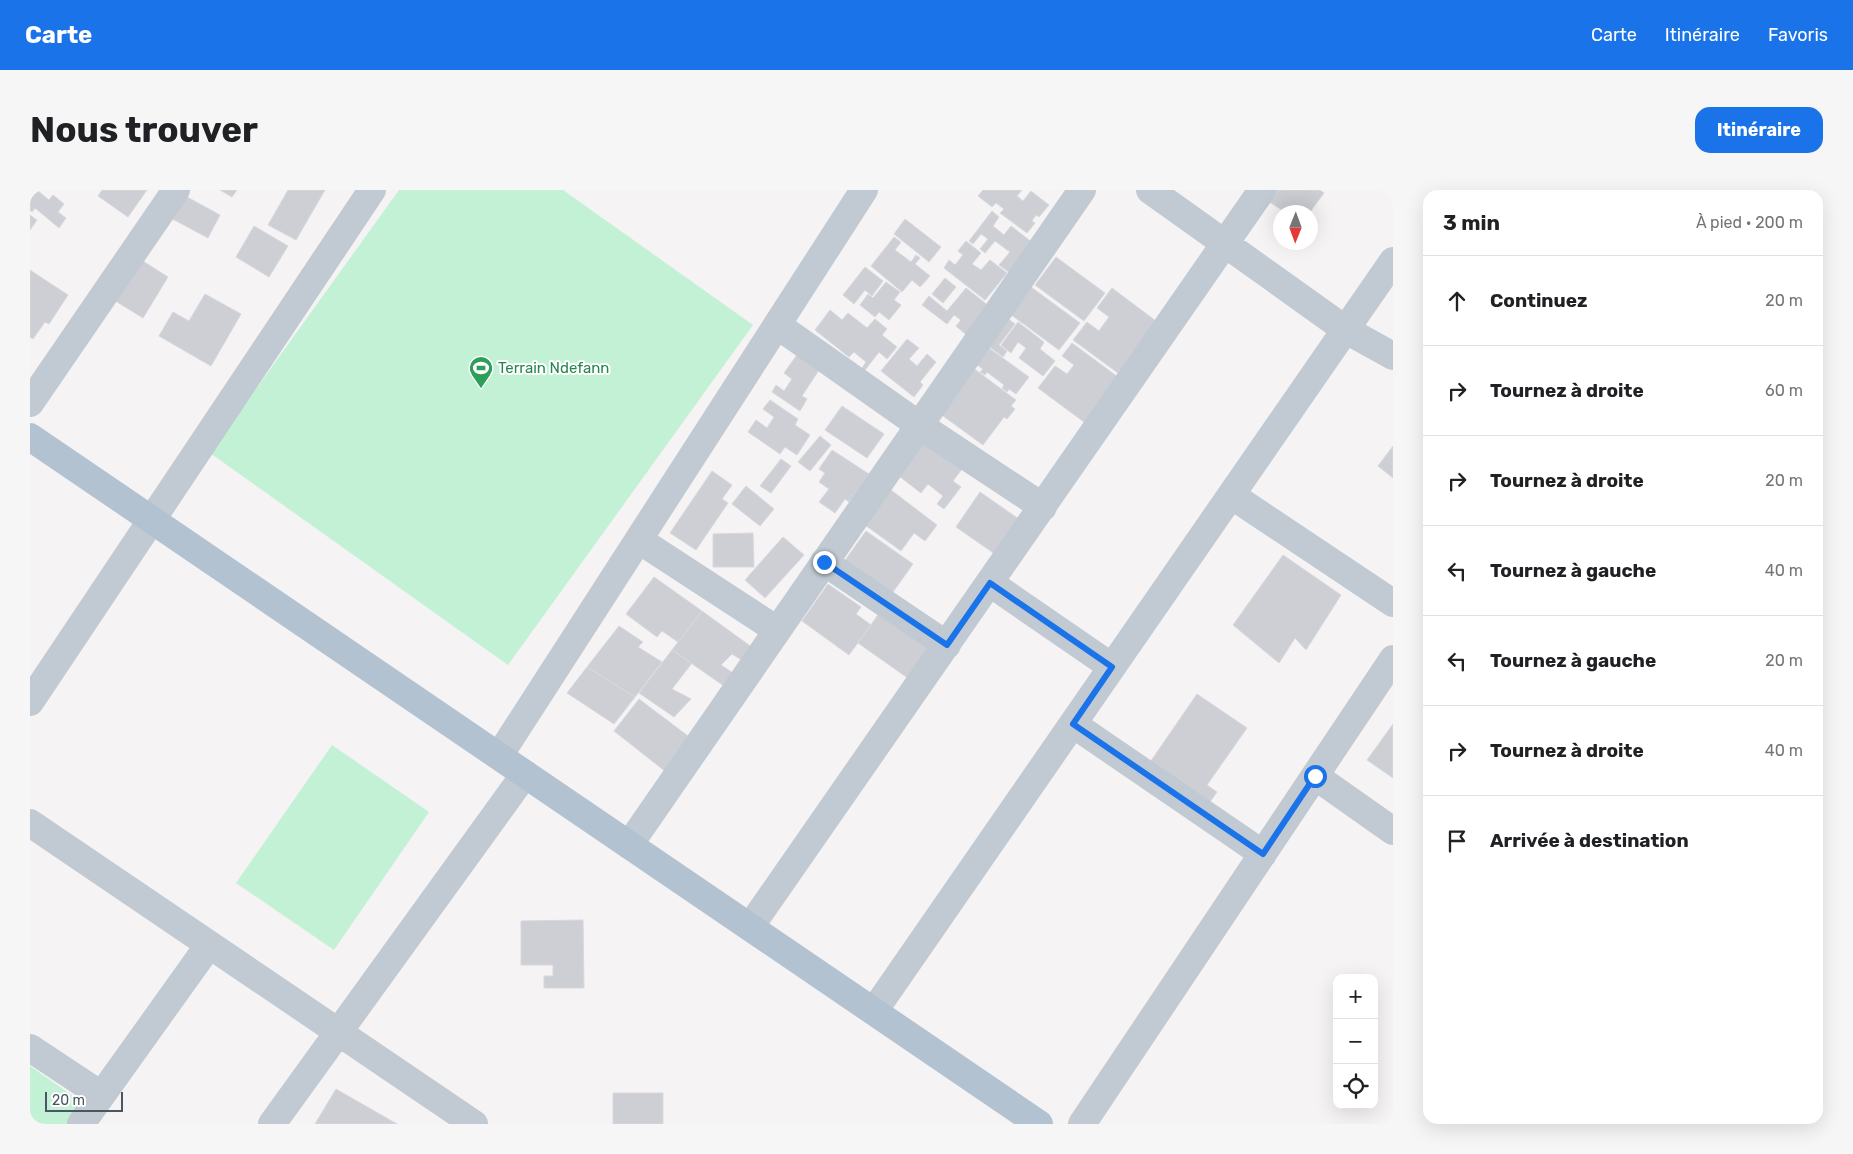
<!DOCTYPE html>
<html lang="fr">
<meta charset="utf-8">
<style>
:root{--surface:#fff;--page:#f6f6f6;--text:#202124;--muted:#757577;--line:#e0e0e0;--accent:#1a73e8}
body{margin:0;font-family:Rubik,sans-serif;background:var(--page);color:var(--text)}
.controls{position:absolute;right:15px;bottom:15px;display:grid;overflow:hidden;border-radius:10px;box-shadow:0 5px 20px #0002}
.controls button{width:45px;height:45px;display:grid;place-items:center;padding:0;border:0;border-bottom:1px solid var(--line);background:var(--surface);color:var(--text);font:25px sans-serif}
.compass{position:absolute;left:1243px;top:15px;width:45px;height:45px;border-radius:50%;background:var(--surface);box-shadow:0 5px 20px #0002;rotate:181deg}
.scale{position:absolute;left:15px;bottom:12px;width:78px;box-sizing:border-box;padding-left:5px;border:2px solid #4a5661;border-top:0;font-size:14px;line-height:18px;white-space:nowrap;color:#4a5661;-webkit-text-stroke:4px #fff;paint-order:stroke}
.stop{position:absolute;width:15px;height:15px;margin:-11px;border:4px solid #1a73e8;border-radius:50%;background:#fff}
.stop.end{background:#1a73e8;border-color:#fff;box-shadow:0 1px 5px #0008}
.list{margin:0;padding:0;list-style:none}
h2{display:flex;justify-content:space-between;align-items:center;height:65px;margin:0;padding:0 20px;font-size:21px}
h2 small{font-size:16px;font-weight:400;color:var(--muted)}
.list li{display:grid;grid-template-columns:32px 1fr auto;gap:15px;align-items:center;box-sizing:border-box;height:90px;padding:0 20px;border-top:1px solid var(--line)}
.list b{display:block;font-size:19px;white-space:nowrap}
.list em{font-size:16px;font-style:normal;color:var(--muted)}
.icon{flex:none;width:28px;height:28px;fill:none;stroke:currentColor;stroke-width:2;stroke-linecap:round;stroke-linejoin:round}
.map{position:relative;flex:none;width:1363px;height:934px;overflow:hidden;border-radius:15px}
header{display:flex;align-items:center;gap:30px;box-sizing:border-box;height:70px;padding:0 25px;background:var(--accent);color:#fff}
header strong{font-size:24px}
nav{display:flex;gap:28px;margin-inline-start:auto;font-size:18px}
.intro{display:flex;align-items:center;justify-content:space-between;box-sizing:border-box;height:120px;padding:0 30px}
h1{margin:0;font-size:35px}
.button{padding:12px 22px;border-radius:15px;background:var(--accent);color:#fff;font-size:18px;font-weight:700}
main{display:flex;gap:30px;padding:0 30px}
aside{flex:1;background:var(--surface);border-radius:15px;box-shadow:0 5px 20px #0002}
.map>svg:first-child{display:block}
.green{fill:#c3f1d5}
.building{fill:#cdcfd5;stroke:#d7d9de}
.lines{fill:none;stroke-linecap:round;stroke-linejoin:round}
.street{stroke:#c1cad2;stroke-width:28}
.primary{stroke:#b3c2d1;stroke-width:28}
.route{stroke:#1a73e8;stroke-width:6}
.labels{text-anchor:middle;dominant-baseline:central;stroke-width:4;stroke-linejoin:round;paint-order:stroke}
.leisure-label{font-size:15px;fill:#27864d;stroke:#fff;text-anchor:start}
</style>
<header>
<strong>Carte</strong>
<nav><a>Carte</a><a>Itinéraire</a><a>Favoris</a></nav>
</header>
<div class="intro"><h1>Nous trouver</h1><a class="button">Itinéraire</a></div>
<main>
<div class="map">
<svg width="1363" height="934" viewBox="0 0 1363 934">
<rect width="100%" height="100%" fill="#f5f3f3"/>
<!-- green -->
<path class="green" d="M369 0H533L723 135 478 475 180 263Z
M302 555 399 622 304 760 206 693Z
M0 876 53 913 39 934H0Z"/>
<!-- building -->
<path class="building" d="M7 0 19 10 23 5 34 14 28 22 36 28 29 38 5 18 2 22 0 20V8Z
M72 0H117L98 27 68 6Z
M190 0H207L202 7Z
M258 0H295L266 50 238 35Z
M953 0H992L987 6 993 11 1001 1 1019 15 1009 27 1006 25 1002 31 1005 33 997 43 970 23 974 19 966 13 962 17 948 6Z
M1245 0H1290L1294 3 1280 22H1255L1238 11Z
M148 2 190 25 178 48 135 25Z
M962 21 969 27 963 36 974 45 981 36 1003 53 980 83 969 75 980 62 965 51 955 63 950 59 958 49 951 44 943 54 939 51Z
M0 25 7 30 0 40Z
M875 29 911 57 899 72 864 44Z
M224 36 258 56 239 87 206 67Z
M864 47 871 52 865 60 881 72 886 65 890 68 885 74 900 86 890 97 882 90 872 102 841 76Z
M936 51 951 63 942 74 951 80 960 70 977 83 955 110 914 78 919 70 925 75 933 65 928 61Z
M105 66 138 87 113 128 79 107Z
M1026 67 1075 103 1054 131 1005 95Z
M835 77 853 91 842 106 835 100 824 114 813 105Z
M0 80 38 105 19 134 15 132 3 149 0 147Z
M915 88 926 97 913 113 902 104Z
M856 92 870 102 864 110 871 115 859 130 849 122 845 127 830 115 838 104 843 108Z
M1001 97 1050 133 1029 160 980 124Z
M936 98 964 120 941 149 926 136 931 130 924 125 917 134 892 115 899 106 917 121Z
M1082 98 1126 131 1088 183 1043 150 1057 132 1069 141 1079 127 1067 118Z
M175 104 211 124 181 176 129 146 143 122 159 131Z
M800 120 812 130 818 123 837 138 845 129 857 139 852 145 867 157 857 169 849 162 835 180 832 178 836 172 824 162 819 167 785 140Z
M973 125 985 134 969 155 977 161 973 167 953 152Z
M988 132 1014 152 1010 159 1025 171 1013 186 989 168 996 158 988 152 981 163 971 155Z
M877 149 889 158 879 169 887 176 897 164 906 172 890 192 893 195 884 207 851 181Z
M1042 153 1092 190 1058 235 1008 198 1025 176 1037 184 1044 175 1032 166Z
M956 156 999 187 986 204 979 199 977 202 972 198 974 195 957 182 955 185 950 182 953 179 943 172Z
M769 162 791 177 772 206 777 209 770 221 742 202 746 195 754 201 762 189 754 183Z
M943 178 986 210 981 216 985 219 977 229 974 227 953 255 909 223Z
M740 210 768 229 765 235 780 245 767 265 755 257 750 264 718 242 726 230 737 238 744 227 733 219Z
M812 216 854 244 837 268 795 240Z
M895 244 935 275 923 291 931 297 914 319 907 314 913 306 898 294 891 303 865 283Z
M790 246 801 255 780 281 768 272Z
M1363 256V288L1348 276Z
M802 260 839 284 819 312 815 309 805 323 789 312 799 299 789 292 795 283 789 279Z
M751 269 761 276 741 303 730 296Z
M682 281 702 295 692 309 698 313 666 360 640 343Z
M716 296 744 319 730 336 702 314Z
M861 300 907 335 895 351 884 343 871 361 835 335Z
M950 302 996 334 972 369 926 337Z
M836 341 883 374 858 409 811 376Z
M723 343 724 377H683V344Z
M753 347 774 365 735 408 715 390Z
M1253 365 1311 405 1276 460 1265 448 1249 473 1203 435Z
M624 387 672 421 648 452 632 441 627 447 596 424Z
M798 394 831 417 826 424 841 435 819 465 772 431Z
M672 421 723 458 713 471 702 464 691 475 706 485 697 498 642 460Z
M850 422 904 460 882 491 828 453Z
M589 436 613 452 608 457 632 472 605 507 557 477Z
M642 460 662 473 642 499 661 509 644 527 609 503Z
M557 477 605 507 584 534 537 503Z
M1167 504 1217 538 1177 595 1187 602 1175 619 1116 578Z
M609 509 662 549 636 582 584 541Z
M1363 534V588L1337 570Z
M553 730 554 798H514V786H523V775H491V731Z
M306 899 367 934H285Z
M583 903H633V934H583Z"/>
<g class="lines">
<!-- street -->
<path class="street" d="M1120 0 1316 140 1363 166
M747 135 889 235 1013 317
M0 213 146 0
M1201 305 1363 413
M609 350 747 440
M794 372 917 455
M960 393 1082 477
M0 512 342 0
M1043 534 1233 664
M469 566 834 0
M1285 586 1363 641
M0 633 444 934
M599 655 1052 0
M720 737 1232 0
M844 821 1363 71
M0 858 71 905
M51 934 179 755
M242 934 495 584
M1052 934 1363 469"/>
<!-- primary -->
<path class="primary" d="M0 247 1009 934"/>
</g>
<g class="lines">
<!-- route -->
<path class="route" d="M794 372 917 455 960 393 1082 477 1043 534 1233 664 1285 586"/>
</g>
<!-- icons -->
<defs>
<g id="stadium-pin" transform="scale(1.25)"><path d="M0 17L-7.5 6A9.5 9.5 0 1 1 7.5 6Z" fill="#2e9e5b" stroke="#fff"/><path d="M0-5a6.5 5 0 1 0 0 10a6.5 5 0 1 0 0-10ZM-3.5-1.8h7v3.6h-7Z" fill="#fff"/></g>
</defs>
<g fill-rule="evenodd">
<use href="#stadium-pin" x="451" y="178"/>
</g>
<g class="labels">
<!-- leisure labels -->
<g class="leisure-label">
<text x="468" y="178">Terrain Ndefann</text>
</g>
</g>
</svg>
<div class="controls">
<button>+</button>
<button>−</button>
<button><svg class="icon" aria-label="locate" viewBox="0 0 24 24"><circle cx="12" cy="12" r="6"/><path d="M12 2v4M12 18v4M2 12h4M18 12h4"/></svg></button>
</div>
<svg class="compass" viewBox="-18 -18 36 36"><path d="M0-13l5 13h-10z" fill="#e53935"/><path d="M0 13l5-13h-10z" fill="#757577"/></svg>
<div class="scale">20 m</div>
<div class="stop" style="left:1285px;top:586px"></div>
<div class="stop end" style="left:794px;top:372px"></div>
</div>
<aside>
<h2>3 min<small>À pied · 200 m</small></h2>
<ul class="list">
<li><svg class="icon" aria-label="ahead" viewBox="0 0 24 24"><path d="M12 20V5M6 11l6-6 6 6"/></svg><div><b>Continuez</b></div><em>20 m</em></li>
<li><svg class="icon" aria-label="right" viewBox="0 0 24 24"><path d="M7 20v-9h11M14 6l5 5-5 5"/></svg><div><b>Tournez à droite</b></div><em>60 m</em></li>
<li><svg class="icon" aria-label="right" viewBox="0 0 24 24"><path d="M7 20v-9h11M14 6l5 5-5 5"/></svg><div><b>Tournez à droite</b></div><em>20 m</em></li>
<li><svg class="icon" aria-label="left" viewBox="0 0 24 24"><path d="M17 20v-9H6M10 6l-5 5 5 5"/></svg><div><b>Tournez à gauche</b></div><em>40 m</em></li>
<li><svg class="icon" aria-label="left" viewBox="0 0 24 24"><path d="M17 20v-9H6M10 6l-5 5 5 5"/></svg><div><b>Tournez à gauche</b></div><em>20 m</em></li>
<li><svg class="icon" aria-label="right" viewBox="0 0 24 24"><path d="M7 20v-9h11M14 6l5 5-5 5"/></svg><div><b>Tournez à droite</b></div><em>40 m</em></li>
<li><svg class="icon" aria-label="arrive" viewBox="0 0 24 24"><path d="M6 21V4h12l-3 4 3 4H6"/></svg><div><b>Arrivée à destination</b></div></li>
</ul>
</aside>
</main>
